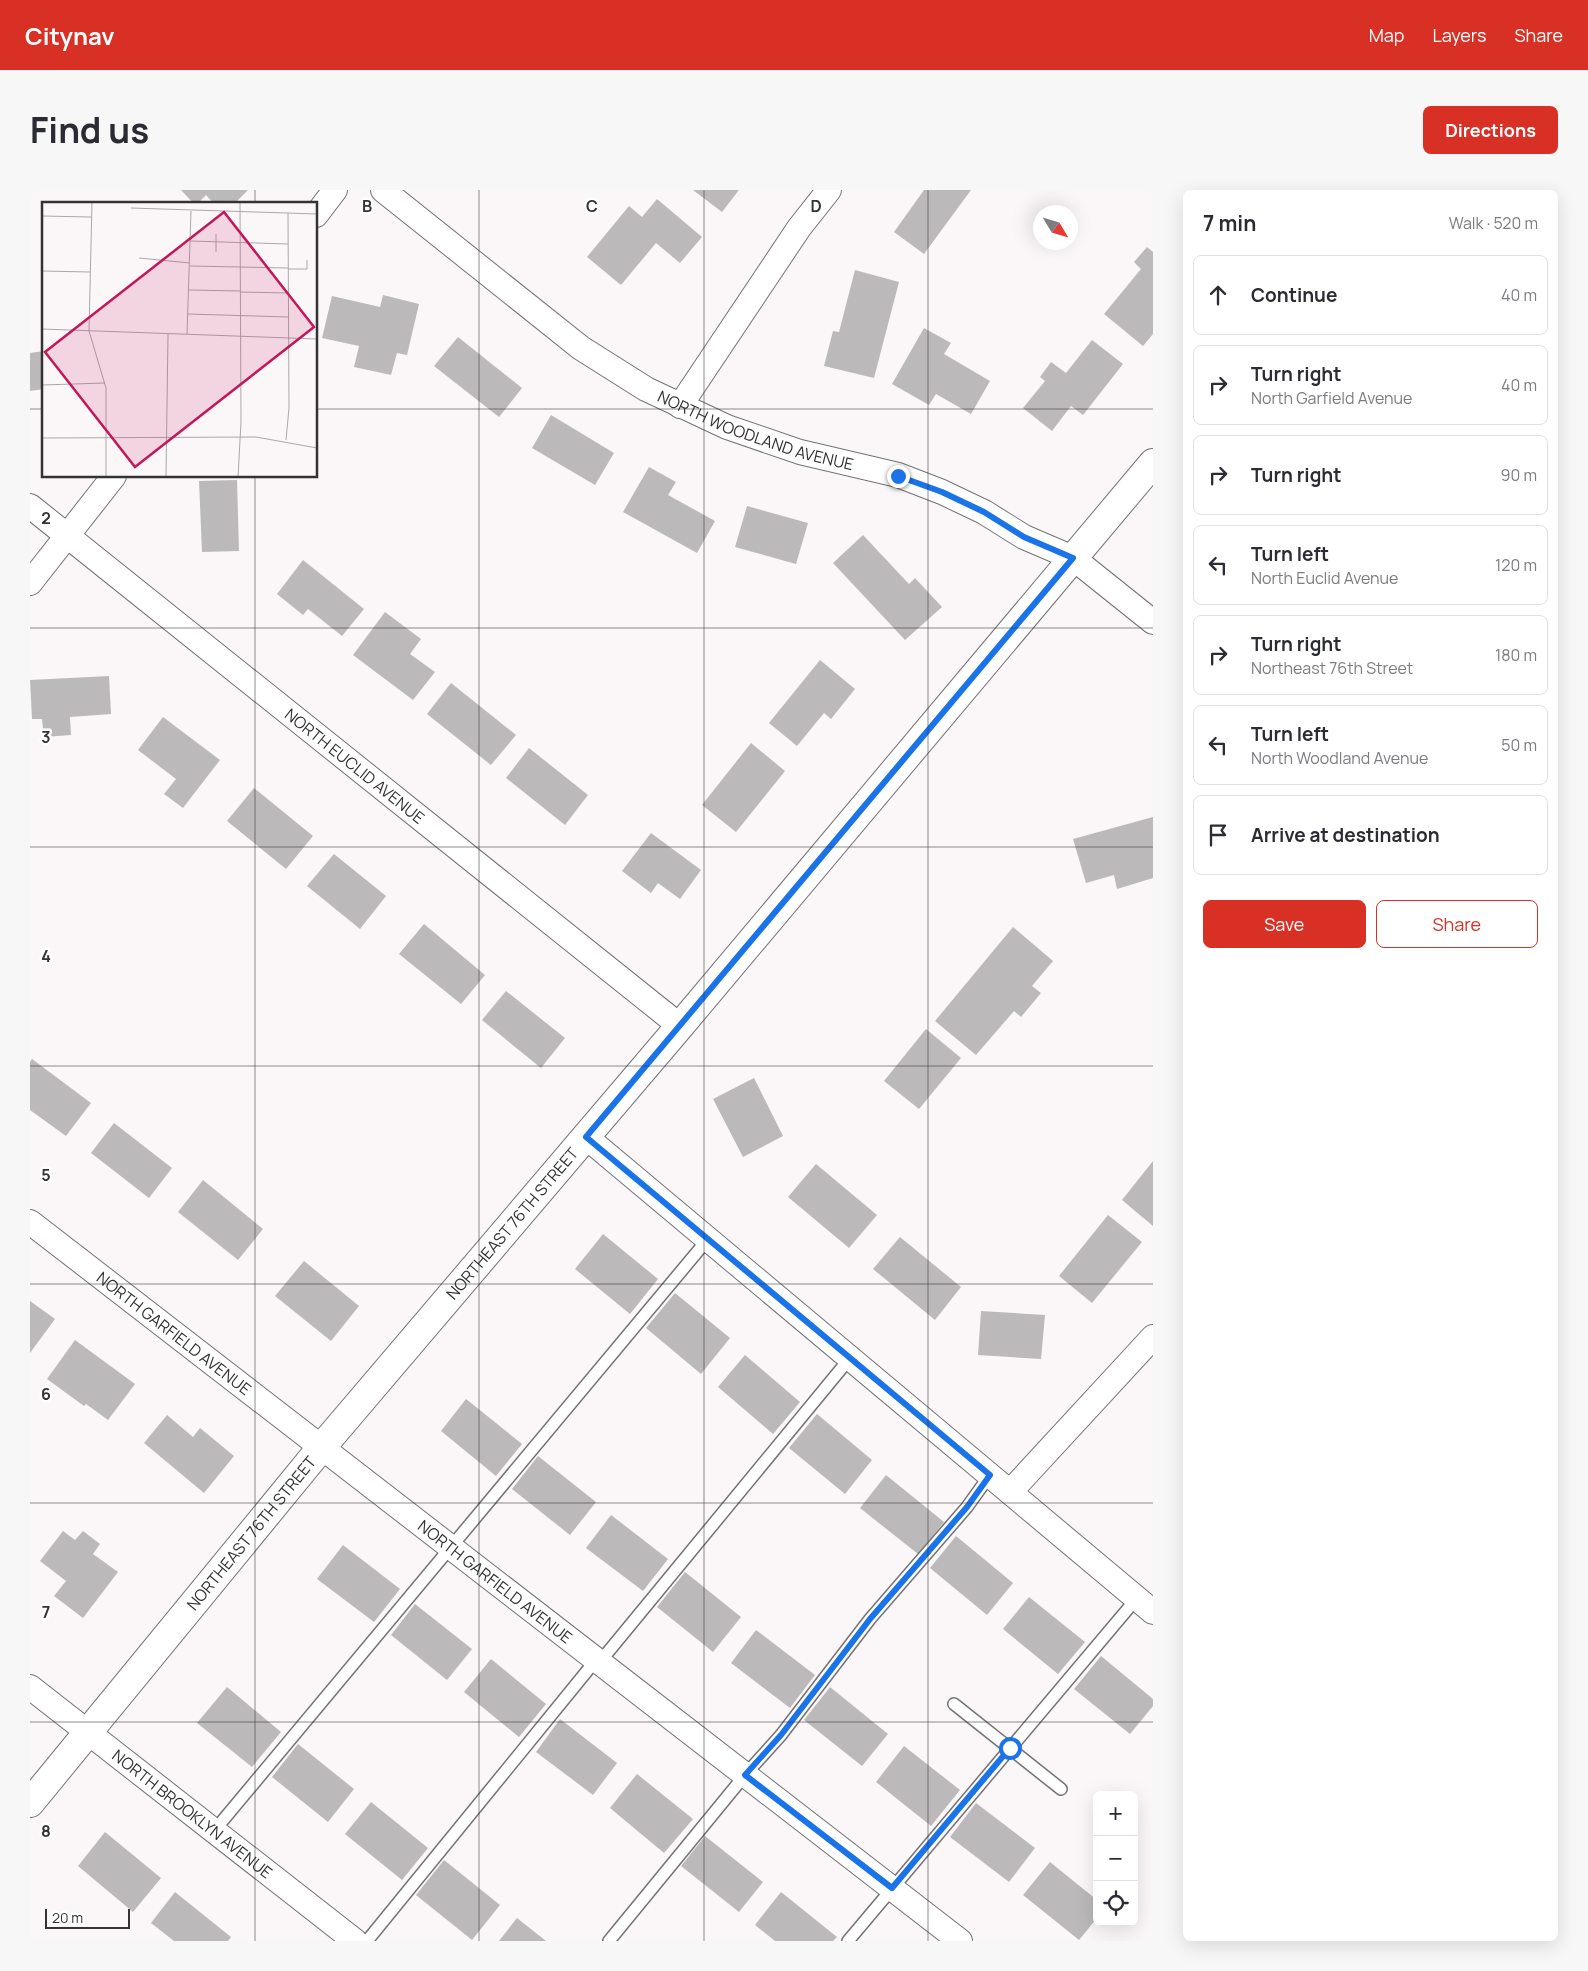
<!DOCTYPE html>
<meta charset="utf-8">
<style>
:root{--surface:#fff;--page:#f7f7f7;--text:#2b2b33;--muted:#7c7c81;--line:#e1e1e2;--accent:#d93025}
body{margin:0;font-family:Manrope,sans-serif;background:var(--page);color:var(--text)}
.controls{position:absolute;right:15px;bottom:15px;display:grid;overflow:hidden;border-radius:8px;box-shadow:0 5px 20px #0002}
.controls button{width:45px;height:45px;display:grid;place-items:center;padding:0;border:0;border-bottom:1px solid var(--line);background:var(--surface);color:var(--text);font:25px sans-serif}
.compass{position:absolute;left:1003px;top:15px;width:45px;height:45px;border-radius:50%;background:var(--surface);box-shadow:0 5px 20px #0002;rotate:128deg}
.scale{position:absolute;left:15px;bottom:12px;width:85px;box-sizing:border-box;padding-left:5px;border:2px solid #343233;border-top:0;font-size:14px;line-height:18px;white-space:nowrap;color:#343233;-webkit-text-stroke:4px #fff;paint-order:stroke}
.stop{position:absolute;width:15px;height:15px;margin:-11px;border:4px solid #1a73e8;border-radius:50%;background:#fff}
.stop.end{background:#1a73e8;border-color:#fff;box-shadow:0 1px 5px #0008}
.list{margin:0;padding:0;list-style:none}
h2{display:flex;justify-content:space-between;align-items:center;height:65px;margin:0;padding:0 20px;font-size:21px}
h2 small{font-size:16px;font-weight:400;color:var(--muted)}
.list li{display:grid;grid-template-columns:32px 1fr auto;gap:15px;align-items:center;box-sizing:border-box;height:80px;margin:0 10px 10px;padding:0 10px;border:1px solid var(--line);border-radius:8px}
.list b{display:block;font-size:19px;white-space:nowrap}
.list p{margin:0;font-size:16px;white-space:nowrap;color:var(--muted)}
.list em{font-size:16px;font-style:normal;color:var(--muted)}
.actions{display:flex;gap:10px;padding:15px 20px}
.actions a{flex:1;padding:11px 0;border:1px solid var(--accent);border-radius:8px;text-align:center;font-size:18px;color:var(--accent)}
.actions .main{background:var(--accent);color:#fff}
.icon{flex:none;width:28px;height:28px;fill:none;stroke:currentColor;stroke-width:2;stroke-linecap:round;stroke-linejoin:round}
.map{position:relative;flex:none;width:1123px;height:1751px;overflow:hidden;border-radius:8px}
header{display:flex;align-items:center;gap:30px;box-sizing:border-box;height:70px;padding:0 25px;background:var(--accent);color:#fff}
header strong{font-size:24px}
nav{display:flex;gap:28px;margin-inline-start:auto;font-size:18px}
.intro{display:flex;align-items:center;justify-content:space-between;box-sizing:border-box;height:120px;padding:0 30px}
h1{margin:0;font-size:35px}
.button{padding:12px 22px;border-radius:8px;background:var(--accent);color:#fff;font-size:18px;font-weight:700}
main{display:flex;gap:30px;padding:0 30px}
aside{flex:1;background:var(--surface);border-radius:8px;box-shadow:0 5px 20px #0002}
.map>svg:first-child{display:block}
.building{fill:#bcb9bb}
.lines{fill:none;stroke-linecap:round;stroke-linejoin:round}
.lane-casing{stroke:#767273;stroke-width:14}
.street-casing{stroke:#767273;stroke-width:26}
.secondary-casing{stroke:#767273;stroke-width:30}
.lane{stroke:#fff;stroke-width:11}
.street{stroke:#fff;stroke-width:24}
.secondary{stroke:#fff;stroke-width:28}
.route{stroke:#1a73e8;stroke-width:6}
.grid{fill:none;stroke:#343233;stroke-width:1;stroke-opacity:0.55}
.labels{text-anchor:middle;dominant-baseline:central;stroke-width:5;stroke-linejoin:round;paint-order:stroke}
.street-label{font-size:16px;fill:#343233;stroke:#fff}
.inset-road{fill:none;stroke:#aba8a9;stroke-width:1}
.view{fill:#c2185b;fill-opacity:0.15;stroke:#c2185b;stroke-width:2.5}
.inset-edge{fill:none;stroke:#343233;stroke-width:2.5}
.grid-label{font-size:16px;text-anchor:middle;font-weight:bold;fill:#343233;stroke:#fff;stroke-width:5;stroke-linejoin:round;paint-order:stroke}
</style>
<header>
<strong>Citynav</strong>
<nav><a>Map</a><a>Layers</a><a>Share</a></nav>
</header>
<div class="intro"><h1>Find us</h1><a class="button">Directions</a></div>
<main>
<div class="map">
<svg width="1123" height="1751" viewBox="0 0 1123 1751">
<rect width="100%" height="100%" fill="#fbf6f7"/>
<!-- building -->
<path class="building" d="M151 0H218L204 14H184L176 5 167 14H164Z
M663 0H709L692 22Z
M894 0H941L894 64 864 42Z
M627 9 672 47 650 73 626 53 591 95 557 67 599 16 612 27Z
M1117 57 1123 62V144L1113 156 1074 124 1111 79 1104 72Z
M825 80 869 92 844 188 794 176 803 141 809 142Z
M353 105 389 114 377 165 367 163 361 185 324 177 329 156 292 148 302 106 350 117Z
M894 138 921 153 914 164 960 191 941 224 906 204 899 215 862 194Z
M428 147 492 198 469 227 404 176Z
M1062 150 1093 174 1053 225 1041 216 1022 241 993 218 1015 191 1010 187 1021 172 1036 183Z
M14 161V199L0 201V163Z
M521 225 584 263 565 295 502 258Z
M619 277 646 292 638 305 685 331 667 363 593 322Z
M207 290 209 361 172 362 169 291Z
M717 316 778 333 766 374 705 357Z
M833 345 879 394 885 388 912 417 875 450 803 373Z
M273 370 334 419 312 446 278 419 273 425 247 404Z
M355 422 391 449 380 464 405 482 383 510 323 465Z
M790 470 825 499 801 529 794 523 767 556 739 533Z
M79 486 81 524 40 527 41 545 14 547 12 529H2L0 490Z
M421 493 486 545 461 575 397 524Z
M133 527 190 570 153 618 134 604 146 589 108 560Z
M721 553 755 581 706 642 672 615Z
M499 558 558 605 535 635 476 588Z
M224 598 283 646 256 679 197 631Z
M1123 627V688L1087 699 1084 685 1056 693 1043 649Z
M621 643 671 680 650 709 628 693 621 703 592 681Z
M304 664 356 706 330 739 277 696Z
M394 734 455 785 431 814 369 764Z
M983 737 1023 771 1002 796 1011 803 991 827 984 821 946 865 905 831Z
M476 801 535 848 511 878 452 830Z
M896 839 931 868 889 919 854 891Z
M2 869 61 913 36 946 0 920V872Z
M724 888 753 946 713 967 683 909Z
M84 933 142 978 119 1008 61 963Z
M1123 971V1036L1092 1010Z
M786 974 847 1025 819 1058 758 1007Z
M173 990 233 1039 208 1070 148 1022Z
M1078 1025 1112 1052 1062 1113 1029 1086Z
M573 1044 628 1089 600 1124 545 1079Z
M870 1047 931 1097 905 1130 843 1079Z
M274 1071 329 1116 301 1151 245 1106Z
M645 1103 700 1148 671 1184 616 1138Z
M0 1111 25 1129 0 1163Z
M951 1121 1015 1125 1011 1169 948 1165Z
M45 1150 105 1194 78 1230 56 1214 54 1216 17 1189Z
M715 1165 770 1212 743 1244 688 1197Z
M436 1209 492 1254 466 1286 411 1241Z
M787 1224 842 1270 815 1304 759 1258Z
M137 1225 163 1247 170 1238 204 1266 174 1303 114 1253Z
M508 1266 566 1312 540 1345 482 1299Z
M856 1285 914 1332 888 1364 830 1318Z
M581 1325 638 1369 613 1401 556 1358Z
M33 1341 45 1350 53 1341 70 1354 63 1364 88 1382 53 1428 24 1406 36 1391 10 1371Z
M926 1346 983 1393 957 1425 900 1378Z
M313 1355 370 1399 344 1432 287 1389Z
M655 1382 711 1427 683 1462 627 1417Z
M999 1407 1055 1452 1028 1484 973 1439Z
M385 1414 442 1459 417 1490 361 1445Z
M726 1440 785 1485 760 1518 701 1473Z
M1071 1466 1123 1509V1516L1100 1544 1044 1499Z
M461 1469 516 1514 489 1547 434 1502Z
M197 1497 251 1542 222 1577 167 1533Z
M800 1497 858 1544 832 1576 774 1530Z
M530 1529 587 1573 563 1605 506 1562Z
M268 1554 324 1599 298 1632 242 1587Z
M874 1556 930 1600 901 1636 846 1592Z
M607 1584 663 1629 634 1663 580 1618Z
M341 1612 398 1658 372 1690 315 1644Z
M946 1613 1005 1658 979 1692 920 1647Z
M75 1642 131 1688 103 1722 48 1676Z
M675 1646 733 1692 709 1722 651 1676Z
M414 1670 470 1715 442 1750 386 1705Z
M1020 1672 1067 1710V1728L1049 1750 993 1705Z
M145 1702 201 1747 198 1751H144L121 1733Z
M751 1702 807 1747 803 1751H745L725 1735Z
M487 1728 516 1751H469Z"/>
<g class="lines">
<!-- lane casing -->
<g class="lane-casing">
<path id="lane" d="M569 1473 820 1168
M924 1514 1031 1599
M184 1641 678 1049
M337 1751 566 1470
M579 1751 715 1585 751 1545 840 1429 937 1317 960 1285
M818 1751 1107 1408"/>
</g>
<!-- street casing -->
<g class="street-casing">
<g id="street">
<path id="s1" d="M353 0 551 158 616 199 697 237 770 262 868 285 912 302 954 322 994 347 1043 368 1123 432"/>
<path d="M286 25 305 0"/>
<path d="M650 216 769 38 799 0"/>
<path id="s2" d="M0 316 650 836"/>
<path d="M0 393 84 286"/>
<path d="M556 947 1123 1422"/>
<path id="s3" d="M0 1032 930 1751"/>
<path d="M980 1302 1123 1147"/>
<path id="s4" d="M0 1497 325 1751"/>
</g>
</g>
<!-- secondary casing -->
<g class="secondary-casing">
<g id="secondary">
<path id="s5" d="M0 1613 291 1258 650 836 1123 273"/>
</g>
</g>
<!-- lane -->
<use href="#lane" class="lane"/>
<!-- street -->
<use href="#street" class="street"/>
<!-- secondary -->
<use href="#secondary" class="secondary"/>
</g>
<g class="lines">
<!-- route -->
<path class="route" d="M868 286 912 302 954 322 994 347 1043 368 556 947 960 1285 937 1317 840 1429 751 1545 715 1585 862 1698 980 1558"/>
</g>
<!-- grid -->
<path class="grid" d="M225 0V14M449 0V1751M674 0V1751M898 0V1751M0 219H14M286 219H1123M225 286V1751M0 438H1123M0 657H1123M0 876H1123M0 1094H1123M0 1313H1123M0 1532H1123"/>
<g class="labels">
<!-- street labels -->
<g class="street-label">
<text stroke="none"><textPath href="#s1" startOffset="448">NORTH WOODLAND AVENUE</textPath></text>
<text stroke="none"><textPath href="#s2" startOffset="416">NORTH EUCLID AVENUE</textPath></text>
<text stroke="none"><textPath href="#s5" startOffset="754">NORTHEAST 76TH STREET</textPath></text>
<text stroke="none"><textPath href="#s3" startOffset="182">NORTH GARFIELD AVENUE</textPath></text>
<text stroke="none"><textPath href="#s5" startOffset="349">NORTHEAST 76TH STREET</textPath></text>
<text stroke="none"><textPath href="#s3" startOffset="588">NORTH GARFIELD AVENUE</textPath></text>
<text stroke="none"><textPath href="#s4" startOffset="206">NORTH BROOKLYN AVENUE</textPath></text>
</g>
</g>
<!-- overview -->
<g transform="translate(12 12)">
<rect width="275" height="275" fill="#fbf6f7"/>
<path class="inset-road" d="M50 0 47 129 64 186V275M89 6 275 12M0 14 49 15M148 39 246 42M174 50V32M97 56 148 61M148 64 246 66M246 67H265V58M0 69 48 70M147 88 198 89M198 90 246 91M146 112 246 115M0 127 275 137M145 132 149 9M0 183 63 181M0 236 214 235 275 246M244 238 247 206 246 11M124 275 126 132M196 275 199 220 198 0"/>
<path class="view" d="M182 10 272 125 93 265 3 150Z"/>
<rect width="275" height="275" class="inset-edge"/>
</g>
<g class="grid-label">
<text x="337" y="22">B</text>
<text x="562" y="22">C</text>
<text x="786" y="22">D</text>
<text x="16" y="334">2</text>
<text x="16" y="553">3</text>
<text x="16" y="772">4</text>
<text x="16" y="991">5</text>
<text x="16" y="1210">6</text>
<text x="16" y="1428">7</text>
<text x="16" y="1647">8</text>
</g>
</svg>
<div class="controls">
<button>+</button>
<button>−</button>
<button><svg class="icon" aria-label="locate" viewBox="0 0 24 24"><circle cx="12" cy="12" r="6"/><path d="M12 2v4M12 18v4M2 12h4M18 12h4"/></svg></button>
</div>
<svg class="compass" viewBox="-18 -18 36 36"><path d="M0-13l5 13h-10z" fill="#e53935"/><path d="M0 13l5-13h-10z" fill="#7c7c81"/></svg>
<div class="scale">20 m</div>
<div class="stop" style="left:980px;top:1558px"></div>
<div class="stop end" style="left:868px;top:286px"></div>
</div>
<aside>
<h2>7 min<small>Walk · 520 m</small></h2>
<ul class="list">
<li><svg class="icon" aria-label="ahead" viewBox="0 0 24 24"><path d="M12 20V5M6 11l6-6 6 6"/></svg><div><b>Continue</b></div><em>40 m</em></li>
<li><svg class="icon" aria-label="right" viewBox="0 0 24 24"><path d="M7 20v-9h11M14 6l5 5-5 5"/></svg><div><b>Turn right</b><p>North Garfield Avenue</p></div><em>40 m</em></li>
<li><svg class="icon" aria-label="right" viewBox="0 0 24 24"><path d="M7 20v-9h11M14 6l5 5-5 5"/></svg><div><b>Turn right</b></div><em>90 m</em></li>
<li><svg class="icon" aria-label="left" viewBox="0 0 24 24"><path d="M17 20v-9H6M10 6l-5 5 5 5"/></svg><div><b>Turn left</b><p>North Euclid Avenue</p></div><em>120 m</em></li>
<li><svg class="icon" aria-label="right" viewBox="0 0 24 24"><path d="M7 20v-9h11M14 6l5 5-5 5"/></svg><div><b>Turn right</b><p>Northeast 76th Street</p></div><em>180 m</em></li>
<li><svg class="icon" aria-label="left" viewBox="0 0 24 24"><path d="M17 20v-9H6M10 6l-5 5 5 5"/></svg><div><b>Turn left</b><p>North Woodland Avenue</p></div><em>50 m</em></li>
<li><svg class="icon" aria-label="arrive" viewBox="0 0 24 24"><path d="M6 21V4h12l-3 4 3 4H6"/></svg><div><b>Arrive at destination</b></div></li>
</ul>
<div class="actions"><a class="main">Save</a><a>Share</a></div>
</aside>
</main>
